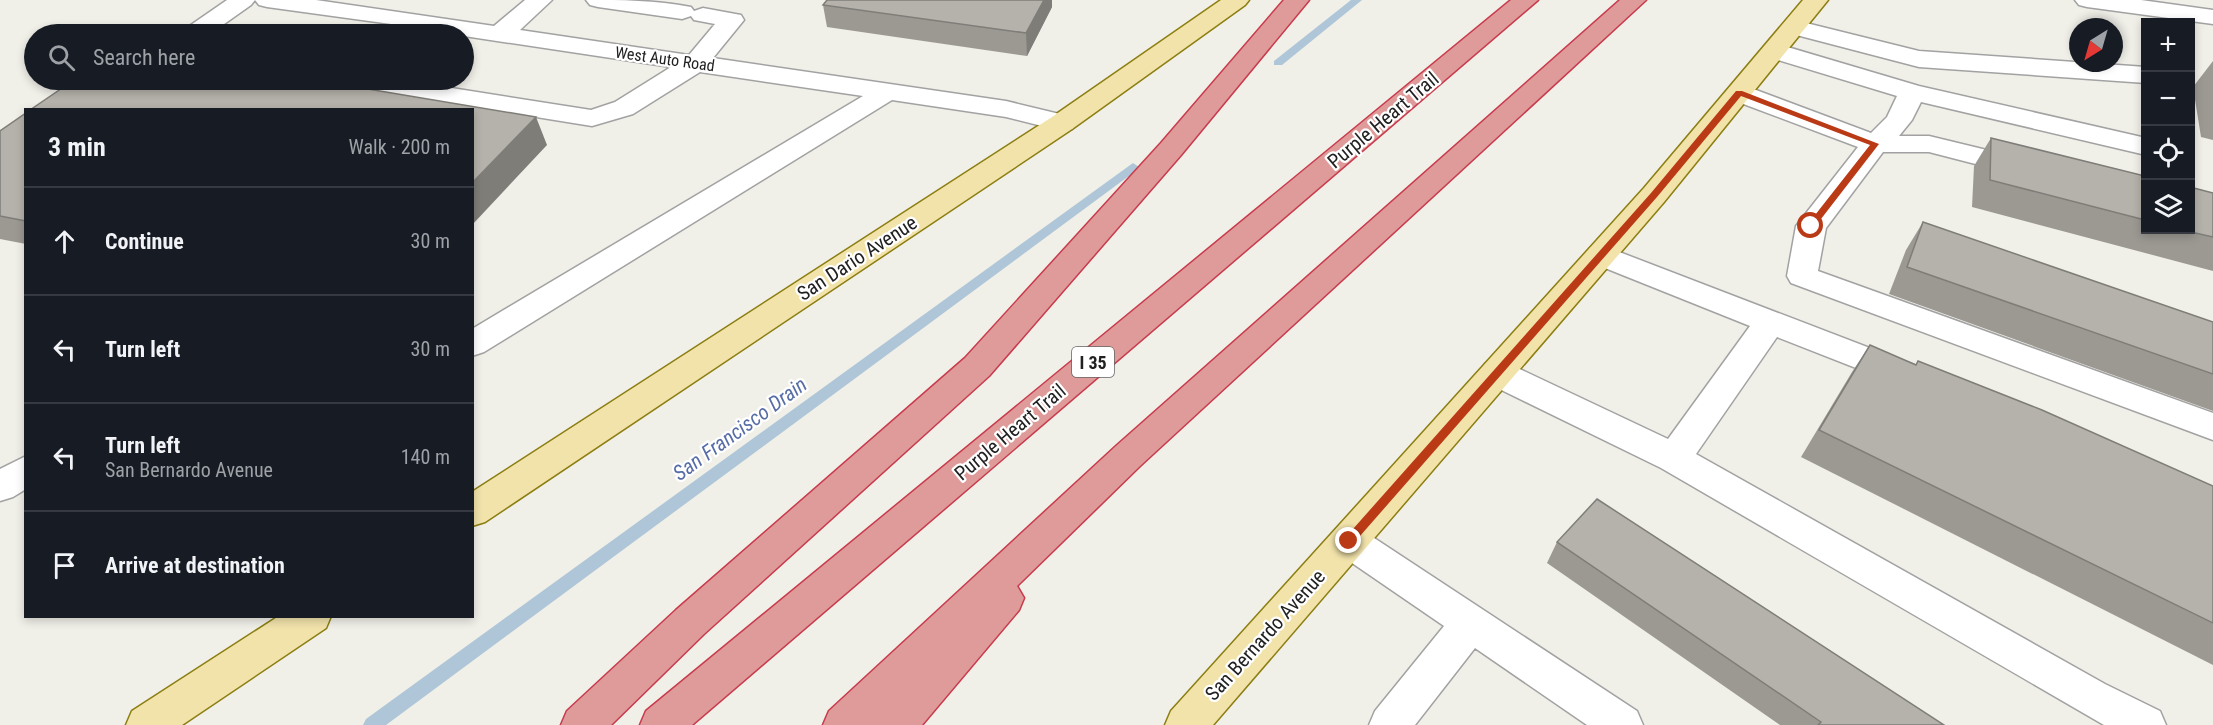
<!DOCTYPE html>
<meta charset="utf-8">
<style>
:root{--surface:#171b24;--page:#20242c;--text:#f1f3f6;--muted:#9ea1a6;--line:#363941}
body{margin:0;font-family:"Roboto Condensed",sans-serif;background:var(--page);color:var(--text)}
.controls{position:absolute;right:18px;top:18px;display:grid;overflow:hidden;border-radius:0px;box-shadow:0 3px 9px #0003}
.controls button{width:54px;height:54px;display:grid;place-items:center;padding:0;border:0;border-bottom:2px solid var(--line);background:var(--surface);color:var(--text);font:30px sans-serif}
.compass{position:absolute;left:2069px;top:18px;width:54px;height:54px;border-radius:50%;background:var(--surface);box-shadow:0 3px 9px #0003;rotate:217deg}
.stop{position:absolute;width:18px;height:18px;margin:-14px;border:4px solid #bb3a16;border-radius:50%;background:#fff}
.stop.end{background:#bb3a16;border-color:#fff;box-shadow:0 2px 6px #0008}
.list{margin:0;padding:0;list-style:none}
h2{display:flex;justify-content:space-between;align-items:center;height:78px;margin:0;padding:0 24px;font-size:26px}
h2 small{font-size:20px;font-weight:400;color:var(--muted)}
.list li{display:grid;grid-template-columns:39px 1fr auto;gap:18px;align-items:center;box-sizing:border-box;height:108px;padding:0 24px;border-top:2px solid var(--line)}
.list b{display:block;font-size:22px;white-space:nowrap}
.list p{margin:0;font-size:20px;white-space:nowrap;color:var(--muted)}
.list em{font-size:20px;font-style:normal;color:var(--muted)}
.icon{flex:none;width:33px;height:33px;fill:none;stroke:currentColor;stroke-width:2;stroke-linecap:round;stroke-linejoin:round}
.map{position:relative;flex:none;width:2213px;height:725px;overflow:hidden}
.search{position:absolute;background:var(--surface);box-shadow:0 3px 9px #0003;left:24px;top:24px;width:450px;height:66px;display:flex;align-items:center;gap:15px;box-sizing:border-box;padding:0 21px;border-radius:33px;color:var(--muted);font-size:22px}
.panel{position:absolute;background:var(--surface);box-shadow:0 3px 9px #0003;left:24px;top:108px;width:450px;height:510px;border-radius:0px}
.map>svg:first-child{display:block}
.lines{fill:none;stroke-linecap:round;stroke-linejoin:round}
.stream{fill:#aec6d8;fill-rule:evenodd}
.minor-casing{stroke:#a2a2a2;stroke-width:3}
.major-casing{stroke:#8c7e11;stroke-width:3}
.highway-casing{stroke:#c83b4d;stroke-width:3}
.minor{fill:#fff;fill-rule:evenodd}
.major{fill:#f2e3ab;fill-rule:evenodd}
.highway{fill:#de9b99;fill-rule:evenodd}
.wall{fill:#9c9993}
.shaded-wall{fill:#7f7d78}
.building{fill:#b5b2ab;stroke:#7f7d78;stroke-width:1.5}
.route{fill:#bb3a16}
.labels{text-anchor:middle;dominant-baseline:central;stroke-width:4.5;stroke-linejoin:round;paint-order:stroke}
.far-street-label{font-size:16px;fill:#212121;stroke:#fff}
.shield{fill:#fff;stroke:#646464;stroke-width:1.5}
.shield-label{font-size:18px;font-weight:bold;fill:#212121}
.street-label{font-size:20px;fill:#212121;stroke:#fff}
.water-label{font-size:21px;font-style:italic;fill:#576da6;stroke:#fff}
</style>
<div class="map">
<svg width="2213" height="725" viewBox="0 0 2213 725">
<rect width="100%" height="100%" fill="#f0efe8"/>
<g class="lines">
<!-- stream -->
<path class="stream" d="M1351 0H1362L1282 65H1274V61Z
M1133 163 1139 167 1137 170 386 725H363L366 719Z"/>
<!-- minor casing -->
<g class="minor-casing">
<path id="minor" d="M227 0H255L251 5 210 34H182L185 29Z
M255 0H316L494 26 525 0H552L520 30 689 55 715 24 694 20 691 16 682 19 598 7 590 5 586 0C621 0 656 0 691 7L694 11 703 8 741 15 744 20 713 58 1006 101 1072 117 1076 123 1072 129 1062 131 1006 117 892 100 484 352 472 356V329L863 96 700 72 633 114 592 126 355 88 346 86 342 80H401L591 110 615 102 671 67 464 36V34L267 7 259 5Z
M2075 0H2141L2213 10V24L2087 7 2079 5Z
M1794 20 1919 51 2146 67V83L1919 67 1785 32 1782 27 1785 22Z
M1774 43 1919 86 2146 138V155L1921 102 1912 120 1899 136H1929L2032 161 2036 167 2032 173 2022 176 1929 152H1883L1826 228 1818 271 2213 413V440L1791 283 1787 276 1796 226 1858 147 1730 99 1726 93 1730 87 1739 85 1748 87 1871 133 1887 117 1897 96 1765 56 1761 51 1765 46Z
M1601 245 1914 365 1919 374 1914 383 1902 386 1777 337 1696 454 2105 684 2160 711 2166 725H2104L1661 468 1485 382 1480 373 1485 364 1497 361 1509 364 1668 439 1750 326 1590 262 1586 255 1590 248Z
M26 456V489L13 497 0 501V469Z
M1349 525 1362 530 1637 711 1643 725H1587L1475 648 1415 725H1369L1375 711 1444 626 1336 552 1330 541 1336 530Z"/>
</g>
<!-- major casing -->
<g class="major-casing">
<path id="major" d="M1221 0H1249L1245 5 1072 129 485 522 472 526V492L1052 117Z
M1803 0H1828L1664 202 1213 725H1165L1171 711 1644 188Z
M279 616H331L326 628 182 725H126L132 711Z"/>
</g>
<!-- highway casing -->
<g class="highway-casing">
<path id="highway" d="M1284 0H1309L1181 155 989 376 704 634 611 725H561L567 711 676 610 965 358 1161 143Z
M1511 0H1538L692 725H640L646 711Z
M1620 0H1646L1140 466 1017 586 1024 598 1019 610 922 725H823L829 711 1116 446Z"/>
</g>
<!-- minor -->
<use href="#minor" class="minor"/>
<!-- major -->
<use href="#major" class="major"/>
<!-- highway -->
<use href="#highway" class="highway"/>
</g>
<!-- wall -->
<path class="wall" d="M823 5 1052 7 1027 56 827 27Z
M2213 61V140L2201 137 2193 87Z
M26 113V244L0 239V131Z
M1991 138 2145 176V230H2190L2213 193V271L1972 207 1974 166Z
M1923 222 2213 322V411L1889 294 1906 250Z
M1870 345 1915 365 2213 486V665L1801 457 1852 372Z
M1557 542 1944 725H1780L1547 563Z"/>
<!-- shaded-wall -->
<path class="shaded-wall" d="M1044 0H1052V7L1027 56 1026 33Z
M536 117 547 145 472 225V183Z"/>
<!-- building -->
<path class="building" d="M827 0H1044L1026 33 823 5Z
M74 80H314L536 117 472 183V110H30Z
M26 113V221L0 216V131Z
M1991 138 2145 176V220L1990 180Z
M2190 187 2213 193V237L2182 230H2190Z
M1923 222 2213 322V374L1907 267Z
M1870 345 1916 365 1918 361 2042 410 2213 486V623L1819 430Z
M1597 499 1944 725H1818L1821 722 1557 542Z"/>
<!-- route -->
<path class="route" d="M1736 91H1742L1879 144 1814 228H1808V224L1870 145 1741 96 1657 197 1353 544H1345V538L1651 193Z"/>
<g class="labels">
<!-- far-street labels -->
<g class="far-street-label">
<text transform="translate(665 59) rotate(8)">West Auto Road</text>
</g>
<!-- shield labels -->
<rect class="shield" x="1072" y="347" width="42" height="30" rx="4.5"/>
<g class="shield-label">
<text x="1093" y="362">I 35</text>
</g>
<!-- street labels -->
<g class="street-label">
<text transform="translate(1383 120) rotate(-40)">Purple Heart Trail</text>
<text transform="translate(857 258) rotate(-33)">San Dario Avenue</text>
<text transform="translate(1010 432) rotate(-40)">Purple Heart Trail</text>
<text transform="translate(1265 635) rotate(-48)">San Bernardo Avenue</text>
</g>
<!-- water labels -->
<g class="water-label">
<text transform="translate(740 429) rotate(-36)">San Francisco Drain</text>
</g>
</g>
</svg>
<div class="controls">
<button>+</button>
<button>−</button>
<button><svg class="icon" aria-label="locate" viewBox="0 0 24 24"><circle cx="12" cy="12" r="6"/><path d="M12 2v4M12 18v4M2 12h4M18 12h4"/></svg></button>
<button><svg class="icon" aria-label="layers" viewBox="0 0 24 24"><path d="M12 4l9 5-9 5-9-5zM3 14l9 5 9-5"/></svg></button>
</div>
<svg class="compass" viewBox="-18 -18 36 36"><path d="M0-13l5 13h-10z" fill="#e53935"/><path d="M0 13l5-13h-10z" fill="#9ea1a6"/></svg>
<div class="stop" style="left:1811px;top:226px"></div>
<div class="stop end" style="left:1349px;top:541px"></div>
<div class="search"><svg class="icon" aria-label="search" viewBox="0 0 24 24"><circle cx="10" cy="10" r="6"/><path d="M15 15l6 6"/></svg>Search here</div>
<section class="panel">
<h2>3 min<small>Walk · 200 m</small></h2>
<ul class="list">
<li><svg class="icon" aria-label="ahead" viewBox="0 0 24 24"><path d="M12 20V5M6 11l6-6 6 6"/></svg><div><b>Continue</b></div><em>30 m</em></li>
<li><svg class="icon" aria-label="left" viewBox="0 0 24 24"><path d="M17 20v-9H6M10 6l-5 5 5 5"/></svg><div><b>Turn left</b></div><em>30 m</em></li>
<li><svg class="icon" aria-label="left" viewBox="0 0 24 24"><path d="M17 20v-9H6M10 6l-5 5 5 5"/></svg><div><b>Turn left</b><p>San Bernardo Avenue</p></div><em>140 m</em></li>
<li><svg class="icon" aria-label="arrive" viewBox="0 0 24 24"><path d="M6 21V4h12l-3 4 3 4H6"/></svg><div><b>Arrive at destination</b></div></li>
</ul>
</section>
</div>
